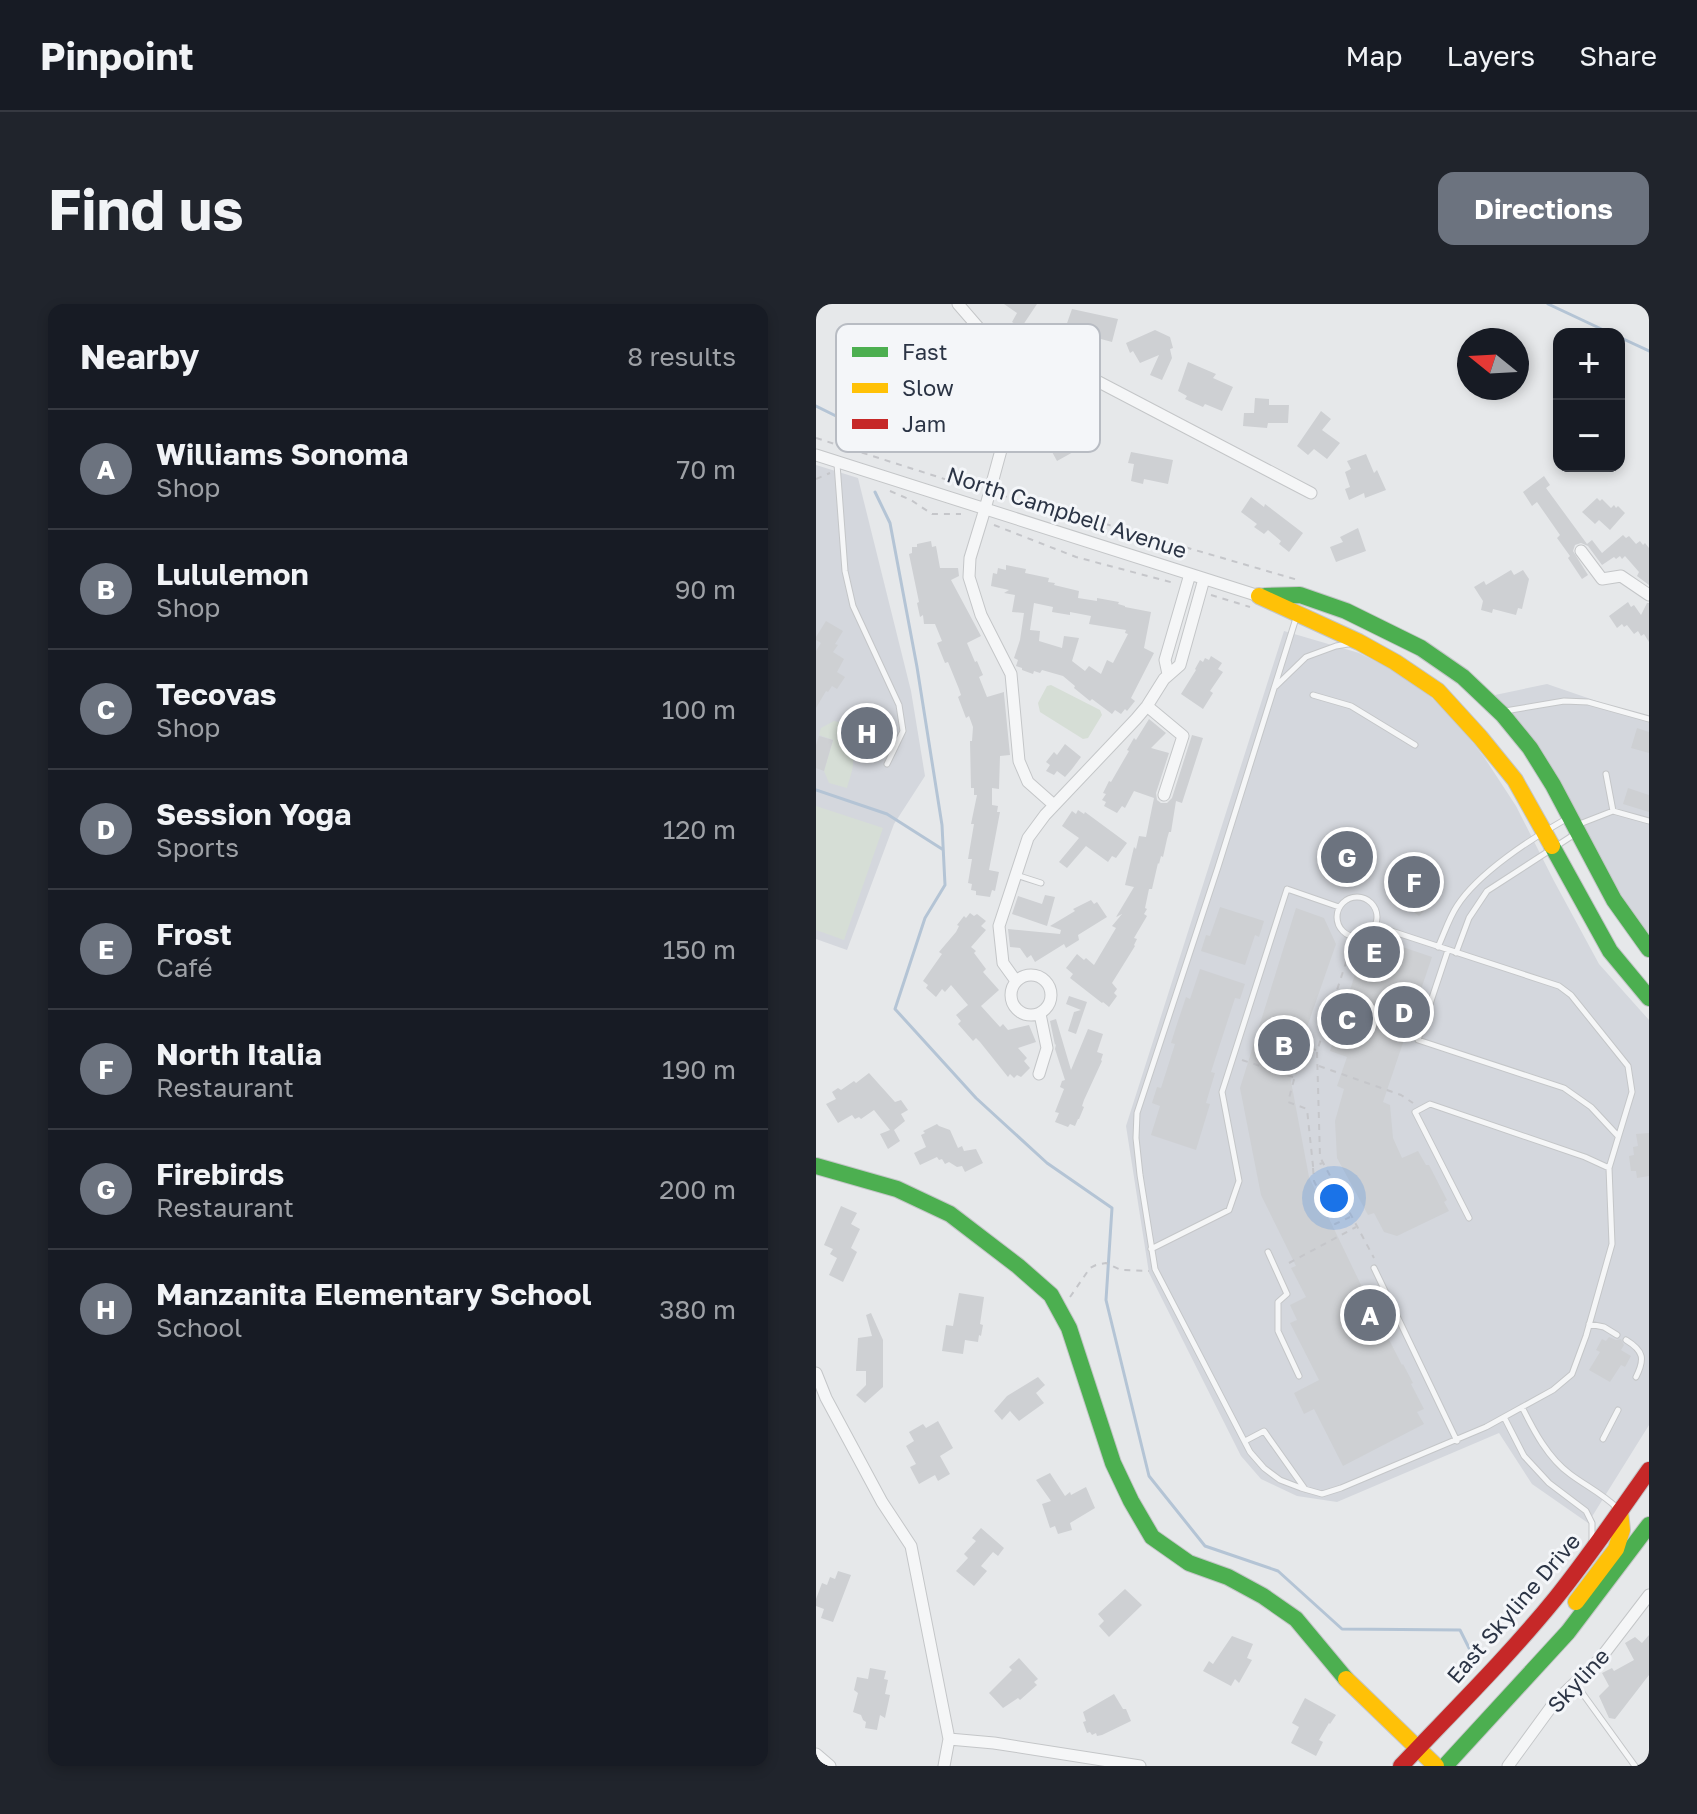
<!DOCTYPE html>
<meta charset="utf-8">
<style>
:root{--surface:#171b24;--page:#20242c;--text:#f1f3f6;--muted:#9ea1a6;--line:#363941;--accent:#6c737f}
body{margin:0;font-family:"Golos Text",sans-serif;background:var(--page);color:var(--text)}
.controls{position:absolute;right:24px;top:24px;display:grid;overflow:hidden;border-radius:16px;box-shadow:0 4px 12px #0003}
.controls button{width:72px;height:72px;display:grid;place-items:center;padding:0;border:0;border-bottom:2px solid var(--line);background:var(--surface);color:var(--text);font:40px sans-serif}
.compass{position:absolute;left:641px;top:24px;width:72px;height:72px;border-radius:50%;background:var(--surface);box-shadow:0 4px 12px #0003;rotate:288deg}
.you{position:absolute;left:518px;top:894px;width:28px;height:28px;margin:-20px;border:6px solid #fff;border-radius:50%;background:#1a73e8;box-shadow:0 0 0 12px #1a73e833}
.badge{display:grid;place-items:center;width:52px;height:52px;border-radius:50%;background:var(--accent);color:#fff;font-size:26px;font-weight:700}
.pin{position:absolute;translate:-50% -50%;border:4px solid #fff;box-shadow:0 2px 8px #0006}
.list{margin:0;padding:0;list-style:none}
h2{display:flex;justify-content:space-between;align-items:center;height:104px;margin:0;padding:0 32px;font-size:34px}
h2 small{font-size:26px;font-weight:400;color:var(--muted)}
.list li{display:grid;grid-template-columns:52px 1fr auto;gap:24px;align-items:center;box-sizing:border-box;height:120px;padding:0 32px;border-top:2px solid var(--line)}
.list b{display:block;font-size:30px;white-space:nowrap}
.list p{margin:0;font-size:26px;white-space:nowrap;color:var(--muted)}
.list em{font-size:26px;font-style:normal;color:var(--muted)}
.map{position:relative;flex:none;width:833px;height:1462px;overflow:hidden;border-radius:16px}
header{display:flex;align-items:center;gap:48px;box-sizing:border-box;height:112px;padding:0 40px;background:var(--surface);border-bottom:2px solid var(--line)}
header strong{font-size:38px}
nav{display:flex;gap:44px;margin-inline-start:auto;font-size:28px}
.intro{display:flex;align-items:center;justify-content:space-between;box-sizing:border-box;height:192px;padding:0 48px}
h1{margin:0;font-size:56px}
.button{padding:20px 36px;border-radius:16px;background:var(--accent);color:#fff;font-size:28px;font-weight:700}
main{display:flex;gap:48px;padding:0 48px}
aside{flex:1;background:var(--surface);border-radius:16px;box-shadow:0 4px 12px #0003}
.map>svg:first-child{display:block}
.built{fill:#d4d7dd}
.green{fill:#d6ded6}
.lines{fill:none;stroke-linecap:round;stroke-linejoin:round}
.stream{stroke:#b4c4d5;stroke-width:3}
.building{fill:#ced0d3;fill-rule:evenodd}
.lane-casing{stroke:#c4c6c8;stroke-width:7}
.street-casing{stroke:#c4c6c8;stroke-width:13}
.fast-casing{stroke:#c4c6c8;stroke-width:18}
.slow-casing{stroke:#c4c6c8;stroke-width:18}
.jam-casing{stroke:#c4c6c8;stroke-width:18}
.path{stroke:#c5c6ca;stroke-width:2;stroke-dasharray:6 6;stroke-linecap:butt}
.lane{stroke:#f5f6f7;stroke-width:5}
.street{stroke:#f5f6f7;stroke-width:11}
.fast{stroke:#4caf50;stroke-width:16}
.slow{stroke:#ffc107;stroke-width:16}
.jam{stroke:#c62828;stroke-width:16}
.labels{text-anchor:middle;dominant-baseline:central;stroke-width:6;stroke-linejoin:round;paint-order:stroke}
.street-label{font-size:22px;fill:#2b3445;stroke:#f4f6f9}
.key{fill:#f4f6f9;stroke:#b8bcc3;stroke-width:2}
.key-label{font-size:22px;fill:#2b3445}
</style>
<header>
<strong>Pinpoint</strong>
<nav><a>Map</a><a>Layers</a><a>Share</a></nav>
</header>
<div class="intro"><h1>Find us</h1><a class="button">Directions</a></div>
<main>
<aside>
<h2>Nearby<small>8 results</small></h2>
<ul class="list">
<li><span class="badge">A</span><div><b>Williams Sonoma</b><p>Shop</p></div><em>70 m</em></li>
<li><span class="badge">B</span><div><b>Lululemon</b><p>Shop</p></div><em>90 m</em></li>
<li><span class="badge">C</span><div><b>Tecovas</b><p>Shop</p></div><em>100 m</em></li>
<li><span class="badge">D</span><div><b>Session Yoga</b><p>Sports</p></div><em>120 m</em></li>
<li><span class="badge">E</span><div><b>Frost</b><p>Café</p></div><em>150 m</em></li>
<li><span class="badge">F</span><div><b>North Italia</b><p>Restaurant</p></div><em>190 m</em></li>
<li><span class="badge">G</span><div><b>Firebirds</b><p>Restaurant</p></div><em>200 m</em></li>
<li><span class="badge">H</span><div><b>Manzanita Elementary School</b><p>School</p></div><em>380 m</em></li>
</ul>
</aside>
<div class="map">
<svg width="833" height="1462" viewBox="0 0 833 1462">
<rect width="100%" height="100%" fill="#e6e8ea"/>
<!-- built -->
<path class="built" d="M0 161 42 174 95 387 109 472 78 520 31 646 0 635Z
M468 327 543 349 581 368 616 394 639 416 668 453 700 502 738 577 783 660 833 716V1121L772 1219 716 1180 683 1129 521 1198 481 1192 445 1175 425 1152 333 969 310 822Z
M731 380 833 415V632L812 604 781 554 724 449 679 391Z"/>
<!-- green -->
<path class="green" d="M235 381 284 406 286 411 272 434 267 435 224 408 222 399 231 382Z
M18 417 40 422 46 428C38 439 38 445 37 459 37 467 33 476 31 484L13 479 8 467 17 436 3 431 5 424Z
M0 502 67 524 28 636 0 626Z"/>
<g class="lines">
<!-- stream -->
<path class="stream" d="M732 0 796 30
M803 33 833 47
M0 102 22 113 35 138
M59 188 74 219 101 363 126 521 129 581 109 614 79 705 160 794 231 859 296 904 290 996 333 1172 389 1242 462 1267 526 1325 644 1326 653 1344
M0 486 71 510 126 545"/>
</g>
<!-- building -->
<path class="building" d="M188 0H221L205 24 196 18 201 9Z
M256 5 302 15 296 38 285 35 278 38 274 48 256 42 254 49 243 42Z
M339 26 354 33 357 44 354 45 356 54 346 76 334 71 343 51 324 59 317 47 314 49 310 39Z
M372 58 400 70 397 74 417 83 406 107 389 100 387 103 369 95 371 92 362 87Z
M439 94 453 95V101H473L472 119H452L451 124 427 122 428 109H438Z
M505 107 515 115 506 126 524 139 511 155 498 145 492 151 481 142Z
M267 114 273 125 262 131 268 142 241 157 229 135Z
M315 148 357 156 352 180 328 175 327 180 315 177 318 160 312 159Z
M550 150 558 169 561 166 570 186 549 194 548 189 533 196 529 185 534 183 529 168 535 165 531 157Z
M728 172 734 181 730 184 771 240 776 236 786 249 807 231 810 234 813 232 820 240 824 237 827 241 829 239 833 244V281L821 272 823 268 809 252 806 255 804 252 800 255 798 253 786 261 772 242 765 239 759 241 757 247 772 271 766 275 752 254 754 252 741 234 744 231 721 198 716 202 707 188Z
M435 193 448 203 449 200 487 229 473 248 463 240 465 237 452 226 448 230 438 223 441 220 425 208Z
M781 194 784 197 786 195 795 204 798 201 800 204 802 202 809 209 794 226 783 216 779 220 766 208Z
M542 224 550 247 520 258 514 243 527 238 524 233Z
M115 237 116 243 120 242 124 264H142L143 272 135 276 165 332 151 339 159 358 161 357 167 371 163 373 171 393 188 388V390L194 451 184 452 183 485 176 484V501L182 502 181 508H184L173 566 183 568 179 587 176 586 174 593 160 591V587L155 586 156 580 152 579 156 555H152L158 520H155L161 491H158V484H155L154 437H156L157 423 153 412 150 414 142 393 145 391 143 385 132 358 129 359 121 339 126 337 119 320H108L107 311 104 313 101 299 103 298 93 250 96 249V243H101V240Z
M190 261 210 265 209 269 233 274 232 278 239 279 238 281 263 287 262 294 281 297V294L303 298 302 300 309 302V303L335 308 328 344 338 349 315 394 319 397 311 407 309 405 305 410 299 406 296 410 276 395 274 397 258 384 259 382 247 372 226 366 224 369 218 367 217 370 206 366V364L200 362 202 356 198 354 204 336 208 309 196 308 199 291 188 289 193 286 175 282 177 269 181 270 182 264 190 266ZM218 299 237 303 236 308 254 311V308L275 312 273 320 310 326 309 329 312 330 297 359 291 356 285 370 273 362 269 367 256 357 263 334 248 332 246 344 223 337 224 327 214 326Z
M695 266 698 271 707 266 713 275 706 305 702 304 700 311 677 305 676 309 665 306 667 297 658 283 668 277 670 281Z
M812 298 815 303 818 301 825 311 831 299H833V338L828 330 825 332 822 327 818 330 811 321 808 323 806 320 801 324 793 312Z
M10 317 27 327 19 340 22 341 17 348 28 355 21 368 29 373 21 385 16 382 12 388 10 387 0 404V347L5 339 0 336V333Z
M395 352 406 359 402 365 407 368 394 387 397 389 387 405 365 390 380 366 379 365 384 356 387 358 389 354 393 356Z
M333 415 350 429 335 444 353 449 340 489 341 496 345 499H351L356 494 376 431 387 434 366 499 360 497 355 528H353L351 535 347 553 345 552 343 560 342 559 336 585H333L329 604 331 605 328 610 331 612 318 634 321 635 318 641 319 642 296 679 301 685 298 689 301 692 293 703 287 698 286 699 254 674 257 670 250 664 261 650 268 656 270 654 278 661 300 624 296 622 306 610 300 613 318 583 309 581 318 543 320 545 323 532 330 533 338 494 318 487 309 504 306 502 301 509 288 502 290 498 286 496 290 490 287 489 293 477 295 478 313 447 311 446 318 434 320 436Z
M821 424 833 428V449L815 444Z
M3 432 17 436 8 467 0 464V441Z
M249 440 265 453 256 465 249 473 241 467 238 471 230 467 234 461 230 458 238 448 241 451Z
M812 484 833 491V508L807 500Z
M262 506 268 510 269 508 311 539 300 554 296 552 292 558 270 542 251 564 243 558 263 534 246 522 256 507 260 510Z
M508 532H553V574H508Z
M601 549 606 559 612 557 617 569 615 570V592L609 606 603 612 594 605 589 606 587 597 578 584 583 581 574 573 576 569 573 561Z
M229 591 239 593 231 622 196 610 202 592 226 600Z
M275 596 278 600 281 598 291 613 262 631 263 636 250 644 248 640 219 658 215 651 211 654 204 644 194 643 192 625 244 630 245 626 234 622 259 607 257 605Z
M404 603 448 617 443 633 439 631 429 661 385 647 390 631 394 632Z
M480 604 508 614 520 640 474 772 493 873 546 983 586 1061 587 1060 597 1079 595 1080 608 1105 601 1108 608 1120 527 1162 498 1105 488 1110 478 1089 503 1076 474 1019 481 1016 474 1001 490 993 475 964 480 962 445 891 424 784Z
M154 609 158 612 161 610 170 617 165 622 170 626 155 643 160 647 158 649 170 665 167 668 183 686 165 702 184 723 187 720 192 726 213 721 220 738 202 744 211 754 208 757 214 764 205 773 201 771 198 774 194 770 192 773 164 738 160 734 157 737 142 720 145 717 140 711 152 701 135 681 129 688 126 685 120 693 110 684 112 681 107 677 126 650 123 648 140 628 143 622 141 621 148 612 150 614Z
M566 636 616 653 567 798 574 801 577 834 586 854 602 847 610 861H613L631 896 628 898 633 907 581 932 568 928 558 909 552 911 521 854 519 817 528 785 521 782 531 753 514 747 547 646Z
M384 665 429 680 424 695 419 694 395 768 399 769 390 799 394 800 380 846 335 831 344 802 336 799 341 783 345 784 359 740 355 739 360 723 370 693 374 695Z
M253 692 271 698 260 730 252 727 258 708 265 706 250 700Z
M240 715 255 766 272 725 287 730 281 748 287 750 285 756 286 757 268 796 266 802 268 803 263 815H262L259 822 254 820 252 823 239 818 243 809 239 808 248 785 244 783 246 777 249 776 239 745 240 740 239 741 234 717Z
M53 769 79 798 85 796 92 806 85 810 89 817 78 826 84 837 72 845 64 830 74 826 58 806 45 815 43 813 39 815 36 811 22 819 10 800 20 795 16 788 22 784 25 786 38 777 40 779Z
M121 820 123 822 134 826 142 844 146 842 148 847 160 845 167 859 149 868 146 862 141 863 133 858 129 860 126 855 123 856 121 853 104 861 98 849 110 843 105 831 109 829 107 827Z
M833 829V872L821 874 820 867H815L813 852 818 851 817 843 822 842 820 830Z
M25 902 41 909 35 920 44 925 35 944 41 948 27 978 13 971 21 954 14 950 17 945 8 941Z
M143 989 168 993 164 1020 167 1021 165 1032 163 1031 162 1038 149 1036 147 1050 126 1047 130 1021 137 1022Z
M55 1009 67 1036V1083L49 1099 40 1091 50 1081V1067H40L42 1034 56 1032 50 1011Z
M793 1033 800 1036 805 1035 808 1041 805 1046 815 1052 809 1063 805 1061 794 1078 773 1066 784 1048 780 1046 786 1035 790 1037Z
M222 1073 229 1081 220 1089 228 1099 203 1117 194 1107 186 1116 178 1107 191 1092Z
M122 1117 137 1144 124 1152 134 1170 122 1177 119 1171 103 1180 94 1163 100 1160 90 1142 98 1137 93 1128 107 1120 110 1124Z
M234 1169 249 1192 254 1188 255 1191 270 1183 279 1204 254 1219 256 1226 242 1230 239 1222 234 1224 226 1200 235 1197 220 1176Z
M165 1224 188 1244 182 1252 177 1248 165 1262 171 1267 158 1282 140 1267 152 1254 148 1250 160 1237 156 1234Z
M22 1267 35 1271 17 1318 5 1314 8 1305 0 1302V1295L6 1279 11 1281 14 1273 19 1275Z
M309 1285 326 1301 293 1333 283 1322 288 1317 282 1310Z
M833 1331V1371L799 1415 793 1414 783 1392 793 1382 786 1369 796 1364 798 1367 818 1356 809 1339 819 1333 826 1339Z
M416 1332 437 1340 431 1354 436 1356 423 1379 419 1375 415 1382 387 1367 393 1357 397 1360Z
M203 1354 222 1375 218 1378 221 1381 204 1396 202 1394 187 1404 173 1389 196 1366 193 1363Z
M54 1364 70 1367 68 1375 72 1376 69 1390 74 1391 69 1414 64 1411 61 1426 49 1424 50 1418 47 1416 45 1411 37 1408 42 1389 38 1386 41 1373 52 1375Z
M298 1390 307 1405H310L315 1417 286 1431 281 1432 280 1429 276 1431 274 1428 271 1429 267 1418 270 1417 267 1408Z
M489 1394 520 1411 514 1420 513 1419 503 1436 507 1438 500 1452 475 1439 483 1423 476 1419Z"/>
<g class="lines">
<!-- lane casing -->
<g class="lane-casing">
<path id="lane" d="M21 160 29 267 37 302 83 401 87 427 71 460
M481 311 402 563 321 809 320 834 324 871 339 965 434 1148 448 1164 464 1176 485 1184 506 1190 525 1184 670 1123 737 1086 756 1070 770 1032 796 940 793 864 816 788 812 762 755 691 743 682 560 622
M460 382 490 353 520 342 532 340
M497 391 535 402 599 441
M689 407 748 397 772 398 833 415
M790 470 797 507
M761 521 797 507 833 517
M200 571 225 579
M521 613a20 20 0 1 1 40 0a20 20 0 1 1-40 0Z
M622 643C628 630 633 614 641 602 662 569 716 534 750 515
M632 646 602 736 748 784 775 803 802 832
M640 649 653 614 671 587 759 530
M653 914 599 808 614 800 769 853 793 864
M335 945 413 906 423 877 406 788 471 585 523 603
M452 948 471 990 462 998V1027L483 1072
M558 964 641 1137
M773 1020 788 1023 801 1031
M810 1036C828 1047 829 1055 820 1073
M706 1103C718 1127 732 1154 754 1170 770 1182 787 1190 801 1204
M688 1113 708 1152 733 1179 770 1207 776 1219V1237
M787 1135 802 1106
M429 1137 448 1127 489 1185
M759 1379 819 1462"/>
</g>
<!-- street casing -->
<g class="street-casing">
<path id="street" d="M142 0 168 30 192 78 191 124 169 205 154 254 153 273 165 311 195 370 203 457 212 478 238 501
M192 78 237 72 281 77 495 189
M0 151 443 292
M765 247 786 275 805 272 833 291
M352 370 349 356 374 270
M331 402 367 432 348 491
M195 691a20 20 0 1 1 40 0a20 20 0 1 1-40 0Z
M200 677 187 659 183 622 212 534 229 511 320 415 331 402 348 375 364 361 388 275
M223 770 231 744 224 710
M0 1069 10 1094 66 1198 95 1242 133 1435 128 1462
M133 1435 178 1439 324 1462
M0 1450 14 1462
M692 1462 738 1399 784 1355 833 1291"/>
</g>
<!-- fast casing -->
<g class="fast-casing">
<path id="fast" d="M449 292 484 291 530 307 605 344 647 373 687 411 714 444 737 481 798 596 833 645
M736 542 794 647 833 694
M0 862 81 885 134 910 202 962 235 991 253 1024 297 1159 315 1197 336 1233 373 1259 412 1273 447 1292 480 1315 530 1375
M629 1462 752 1328 833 1221"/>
</g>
<!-- slow casing -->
<g class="slow-casing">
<path id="slow" d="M443 292 543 338 579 358 622 387 664 433 699 476 736 542
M760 1298 800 1245 806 1226 804 1207
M530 1375 620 1462"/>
</g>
<!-- jam casing -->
<g class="jam-casing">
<path id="jam" d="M585 1462C637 1407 691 1354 739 1295 772 1254 802 1210 833 1166"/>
</g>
<!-- path -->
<path class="path" d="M0 134 163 186
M0 175 14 169
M74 187 95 196 116 210H145
M185 191 218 202 238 205 482 276
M178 221 260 253 358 279
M395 291 434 303
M538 634 501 747 504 853 558 954
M500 746 487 742 472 798 491 805 497 862 507 859
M426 756 477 773
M503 762 585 791 597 799
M497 864 498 877 519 920 534 913
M473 959 540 923
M254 993 274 964 280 961 290 959 305 966 333 967"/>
<!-- lane -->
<use href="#lane" class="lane"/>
<!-- street -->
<use href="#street" class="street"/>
<!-- fast -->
<use href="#fast" class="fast"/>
<!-- slow -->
<use href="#slow" class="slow"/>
<!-- jam -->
<use href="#jam" class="jam"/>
</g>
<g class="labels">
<!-- street labels -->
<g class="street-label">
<text transform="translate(251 208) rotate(18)">North Campbell Avenue</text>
<text transform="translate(697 1304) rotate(-49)">East Skyline Drive</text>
<text transform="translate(762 1376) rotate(-47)">Skyline</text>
</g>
</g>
<!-- legend -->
<rect x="20" y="20" width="264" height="128" rx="12" class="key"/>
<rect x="36" y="43" width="36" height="10" fill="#4caf50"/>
<rect x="36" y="79" width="36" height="10" fill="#ffc107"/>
<rect x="36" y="115" width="36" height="10" fill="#c62828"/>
<g class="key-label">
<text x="86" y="56">Fast</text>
<text x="86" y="92">Slow</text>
<text x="86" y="128">Jam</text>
</g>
</svg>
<div class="controls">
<button>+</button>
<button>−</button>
</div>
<svg class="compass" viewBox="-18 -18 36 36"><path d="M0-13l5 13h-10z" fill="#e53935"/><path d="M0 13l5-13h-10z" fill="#9ea1a6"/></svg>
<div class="you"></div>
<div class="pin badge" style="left:554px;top:1011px">A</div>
<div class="pin badge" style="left:468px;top:741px">B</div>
<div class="pin badge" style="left:531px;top:715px">C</div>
<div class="pin badge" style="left:588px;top:708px">D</div>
<div class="pin badge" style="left:558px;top:648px">E</div>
<div class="pin badge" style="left:598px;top:578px">F</div>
<div class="pin badge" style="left:531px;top:553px">G</div>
<div class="pin badge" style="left:51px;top:429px">H</div>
</div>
</main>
